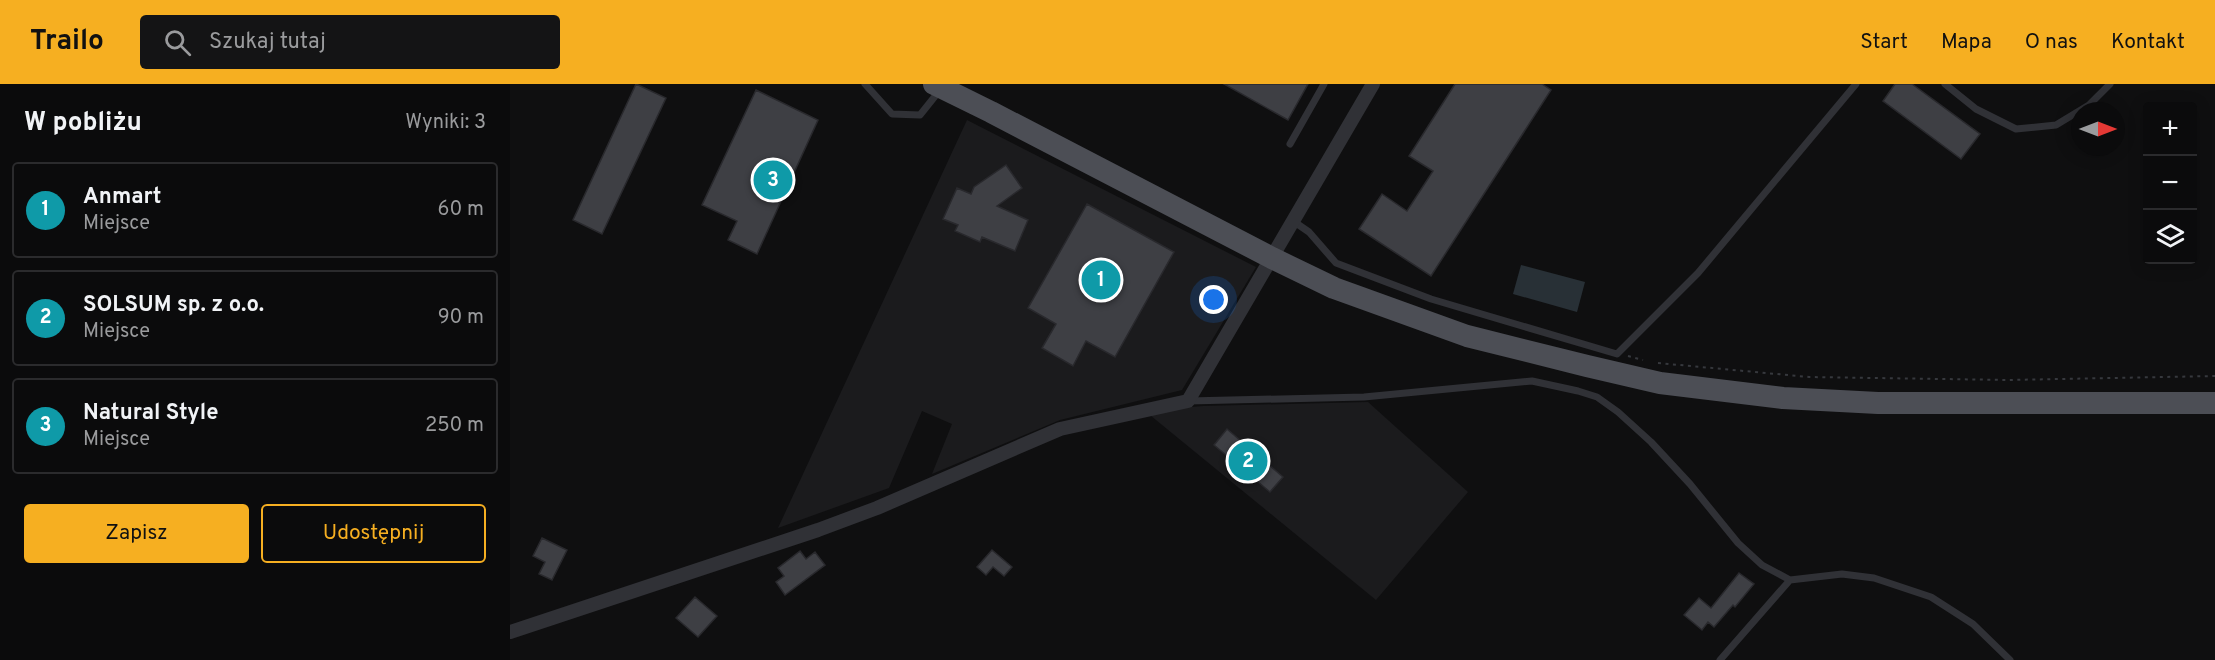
<!DOCTYPE html>
<html lang="pl">
<meta charset="utf-8">
<style>
:root{--surface:#0b0b0c;--page:#141415;--text:#f1f3f6;--muted:#9a9b9d;--line:#2b2b2d;--accent:#f6af21}
body{margin:0;font-family:Overpass,sans-serif;background:var(--page);color:var(--text)}
.controls{position:absolute;right:18px;top:18px;display:grid;overflow:hidden;border-radius:6px;box-shadow:0 3px 15px #0003}
.controls button{width:54px;height:54px;display:grid;place-items:center;padding:0;border:0;border-bottom:2px solid var(--line);background:var(--surface);color:var(--text);font:30px sans-serif}
.compass{position:absolute;left:1561px;top:18px;width:54px;height:54px;border-radius:50%;background:var(--surface);box-shadow:0 3px 15px #0003;rotate:90deg}
.you{position:absolute;left:704px;top:216px;width:21px;height:21px;margin:-15px;border:4px solid #fff;border-radius:50%;background:#1a73e8;box-shadow:0 0 0 9px #1a73e833}
.badge{display:grid;place-items:center;width:39px;height:39px;border-radius:50%;background:var(--accent);color:#fff;font-size:20px;font-weight:700}
.pin{position:absolute;translate:-50% -50%;border:3px solid #fff;box-shadow:0 2px 6px #0006}
.list{margin:0;padding:0;list-style:none}
h2{display:flex;justify-content:space-between;align-items:center;height:78px;margin:0;padding:0 24px;font-size:26px}
h2 small{font-size:20px;font-weight:400;color:var(--muted)}
.list li{display:grid;grid-template-columns:39px 1fr auto;gap:18px;align-items:center;box-sizing:border-box;height:96px;margin:0 12px 12px;padding:0 12px;border:2px solid var(--line);border-radius:6px}
.list b{display:block;font-size:22px;white-space:nowrap}
.list p{margin:0;font-size:20px;white-space:nowrap;color:var(--muted)}
.list em{font-size:20px;font-style:normal;color:var(--muted)}
.actions{display:flex;gap:12px;padding:18px 24px}
.actions a{flex:1;padding:14px 0;border:2px solid var(--accent);border-radius:6px;text-align:center;font-size:21px;color:var(--accent)}
.actions .main{background:var(--accent);color:#111}
.icon{flex:none;width:33px;height:33px;fill:none;stroke:currentColor;stroke-width:2;stroke-linecap:round;stroke-linejoin:round}
.map{position:relative;flex:none;width:1705px;height:576px;overflow:hidden}
header{display:flex;align-items:center;gap:36px;box-sizing:border-box;height:84px;padding:0 30px;background:var(--accent);color:#111}
header strong{font-size:28px}
nav{display:flex;gap:33px;margin-inline-start:auto;font-size:21px}
.search{width:420px;height:54px;background:var(--page);display:flex;align-items:center;gap:15px;box-sizing:border-box;padding:0 21px;border-radius:6px;color:var(--muted);font-size:22px}
main{display:flex}
aside{flex:1;background:var(--surface)}
.map>svg:first-child{display:block}
.built{fill:#1b1b1d}
.water{fill:#283036}
.building{fill:#3e3f44;stroke:#29292d;stroke-width:1.5}
.lines{fill:none;stroke-linecap:round;stroke-linejoin:round}
.path{stroke:#36383d;stroke-width:2;stroke-dasharray:3 4.5;stroke-linecap:butt}
.lane{stroke:#303136;stroke-width:7}
.street{stroke:#303136;stroke-width:14}
.primary{stroke:#4c4e55;stroke-width:22}
</style>
<header>
<strong>Trailo</strong>
<div class="search"><svg class="icon" aria-label="search" viewBox="0 0 24 24"><circle cx="10" cy="10" r="6"/><path d="M15 15l6 6"/></svg>Szukaj tutaj</div>
<nav><a>Start</a><a>Mapa</a><a>O nas</a><a>Kontakt</a></nav>
</header>
<main>
<aside>
<h2>W pobliżu<small>Wyniki: 3</small></h2>
<ul class="list">
<li><span class="badge" style="background:#0f9aa8">1</span><div><b>Anmart</b><p>Miejsce</p></div><em>60 m</em></li>
<li><span class="badge" style="background:#0f9aa8">2</span><div><b>SOLSUM sp. z o.o.</b><p>Miejsce</p></div><em>90 m</em></li>
<li><span class="badge" style="background:#0f9aa8">3</span><div><b>Natural Style</b><p>Miejsce</p></div><em>250 m</em></li>
</ul>
<div class="actions"><a class="main">Zapisz</a><a>Udostępnij</a></div>
</aside>
<div class="map">
<svg width="1705" height="576" viewBox="0 0 1705 576">
<rect width="100%" height="100%" fill="#0f0f10"/>
<!-- built -->
<path class="built" d="M457 36 746 183 672 306 550 336 422 390 442 340 412 327 379 404 268 444Z
M858 318 958 408 866 516 635 327 693 322Z"/>
<!-- water -->
<path class="water" d="M1011 181 1075 198 1067 228 1003 210Z"/>
<!-- building -->
<path class="building" d="M126 0 156 14 92 150 63 136Z
M714 0H798L778 36Z
M945 0H1032L1041 6 921 192 849 145 872 110 897 127 923 87 899 72Z
M1385 0H1402L1470 50 1451 75 1373 17Z
M246 6 308 36 247 170 218 156 227 137 192 121Z
M496 81 512 104 487 122 518 136 505 167 472 153 470 158 445 147 448 141 433 135 447 104 461 110 464 103Z
M577 120 664 168 605 273 576 257 563 282 532 264 546 240 518 224Z
M717 345 773 393 760 408 704 361Z
M32 454 57 466 42 496 29 490 35 478 23 472Z
M482 466 502 483 494 492 483 483 476 491 467 483Z
M290 467 296 475 305 468 315 481 275 511 266 498 274 492 268 484Z
M1229 489 1244 500 1225 523 1223 521 1204 543 1198 538 1192 546 1174 531 1189 514 1201 524Z
M185 513 207 532 188 553 166 534Z"/>
<g class="lines">
<!-- path -->
<path class="path" d="M1118 272 1133 276
M1148 279 1299 293 1498 296 1705 292"/>
<!-- lane -->
<path class="lane" d="M355 0 382 30 410 31 430 6
M1435 0 1466 25 1506 45 1546 41 1579 21 1600 0
M780 60 814 0
M783 137 799 148 826 179 921 215 1107 270 1188 189 1346 0
M678 317 854 313 1022 297 1068 307 1087 313 1108 328 1141 358 1180 400 1228 459 1252 481 1280 496 1332 490 1364 494 1421 513 1463 540 1500 576
M1210 576 1280 496"/>
<!-- street -->
<path class="street" d="M0 548 308 446 367 424 550 345 678 317 863 0"/>
<!-- primary -->
<path class="primary" d="M424 0 481 28 762 174 824 204 957 252 1077 282 1150 299 1273 314 1368 319H1705"/>
</g>
</svg>
<div class="controls">
<button>+</button>
<button>−</button>
<button><svg class="icon" aria-label="layers" viewBox="0 0 24 24"><path d="M12 4l9 5-9 5-9-5zM3 14l9 5 9-5"/></svg></button>
</div>
<svg class="compass" viewBox="-18 -18 36 36"><path d="M0-13l5 13h-10z" fill="#e53935"/><path d="M0 13l5-13h-10z" fill="#9a9b9d"/></svg>
<div class="you"></div>
<div class="pin badge" style="left:591px;top:196px;background:#0f9aa8">1</div>
<div class="pin badge" style="left:738px;top:377px;background:#0f9aa8">2</div>
<div class="pin badge" style="left:263px;top:96px;background:#0f9aa8">3</div>
</div>
</main>
